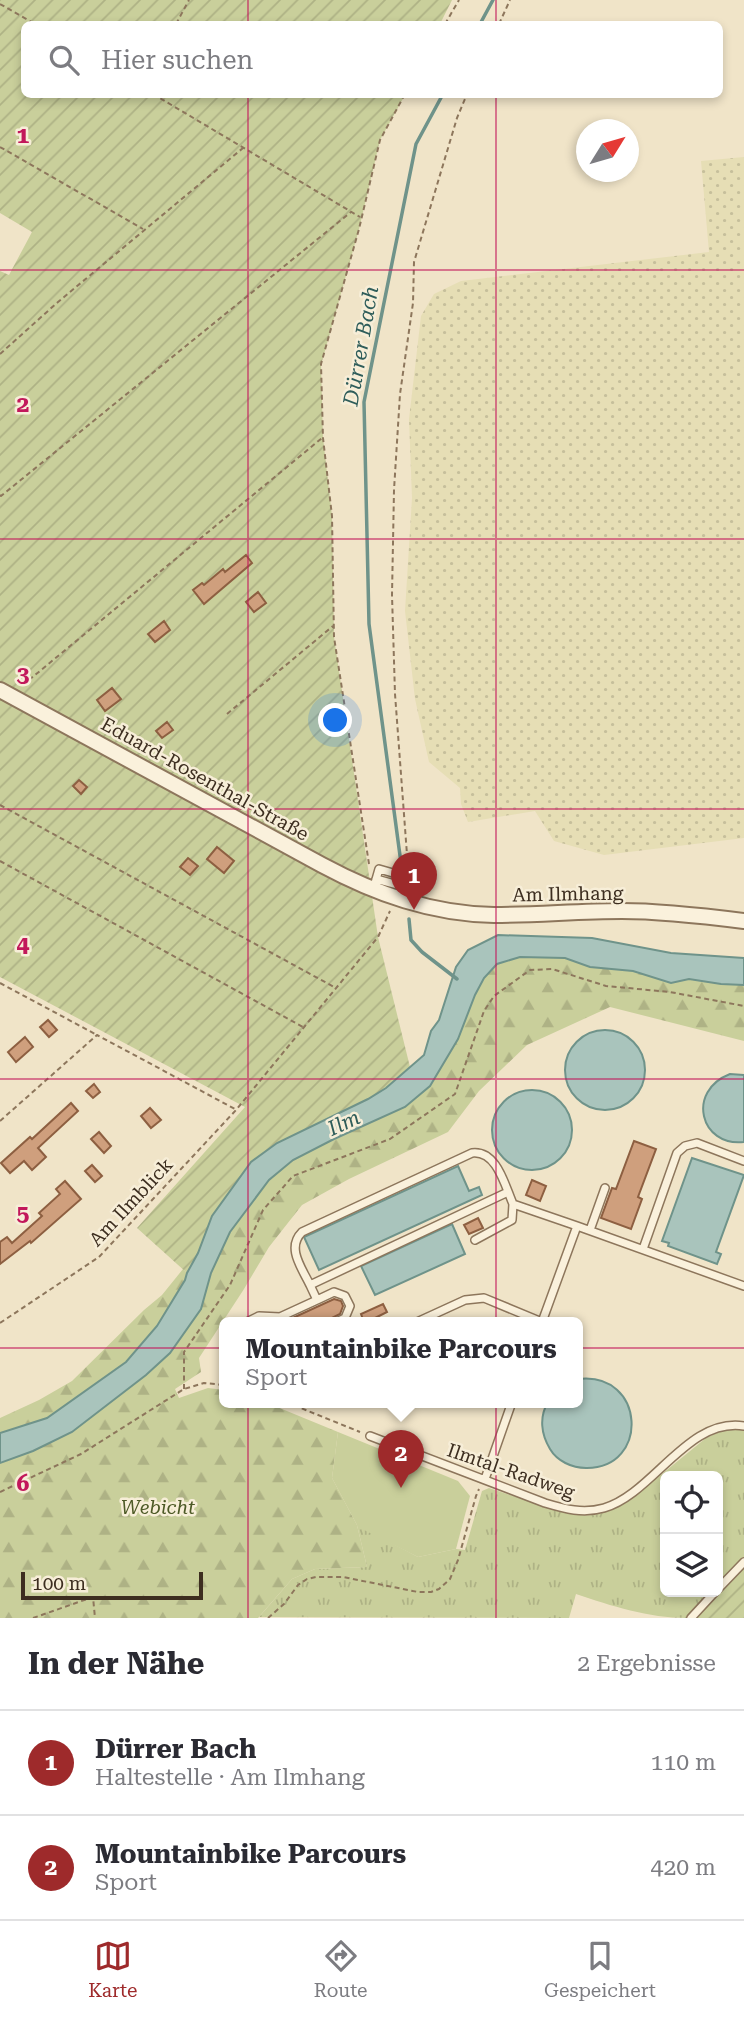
<!DOCTYPE html>
<html lang="de">
<meta charset="utf-8">
<style>
:root{--surface:#fff;--page:#f7f7f7;--text:#2b2b33;--muted:#7c7c81;--line:#e1e1e2;--accent:#9e2a2b}
body{margin:0;font-family:"Roboto Serif",serif;background:var(--page);color:var(--text)}
.controls{position:absolute;right:21px;bottom:21px;display:grid;overflow:hidden;border-radius:10px;box-shadow:0 4px 10px #0003}
.controls button{width:63px;height:63px;display:grid;place-items:center;padding:0;border:0;border-bottom:2px solid var(--line);background:var(--surface);color:var(--text);font:35px sans-serif}
.compass{position:absolute;left:576px;top:119px;width:63px;height:63px;border-radius:50%;background:var(--surface);box-shadow:0 4px 10px #0003;rotate:53deg}
.scale{position:absolute;left:21px;bottom:18px;width:182px;box-sizing:border-box;padding-left:7px;border:4px solid #3d2e20;border-top:0;font-size:19px;line-height:24px;white-space:nowrap;color:#3d2e20;-webkit-text-stroke:5px #f7eed8;paint-order:stroke}
.you{position:absolute;left:336px;top:721px;width:24px;height:24px;margin:-18px;border:5px solid #fff;border-radius:50%;background:#1a73e8;box-shadow:0 0 0 10px #1a73e833}
.badge{display:grid;place-items:center;width:46px;height:46px;border-radius:50%;background:var(--accent);color:#fff;font-size:23px;font-weight:700}
.pin{position:absolute;translate:-50% -58px;filter:drop-shadow(0 2px 4px #0008)}
.pin::after{content:'';position:absolute;top:37px;width:24px;height:21px;background:inherit;clip-path:polygon(0 0,100% 0,50% 100%)}
.popup{position:absolute;left:219px;top:1317px;width:364px;height:91px;box-sizing:border-box;display:grid;place-content:center;border-radius:10px;background:var(--surface);filter:drop-shadow(0 2px 5px #0005);font-size:23px;white-space:nowrap;color:var(--muted)}
.popup b{font-size:26px;color:var(--text)}
.popup::after{content:'';position:absolute;left:50%;top:100%;margin-left:-14px;border:14px solid transparent;border-top-color:var(--surface)}
.list{margin:0;padding:0;list-style:none}
h2{display:flex;justify-content:space-between;align-items:center;height:91px;margin:0;padding:0 28px;font-size:30px}
h2 small{font-size:23px;font-weight:400;color:var(--muted)}
.list li{display:grid;grid-template-columns:46px 1fr auto;gap:21px;align-items:center;box-sizing:border-box;height:105px;padding:0 28px;border-top:2px solid var(--line)}
.list b{display:block;font-size:26px;white-space:nowrap}
.list p{margin:0;font-size:23px;white-space:nowrap;color:var(--muted)}
.list em{font-size:23px;font-style:normal;color:var(--muted)}
.icon{flex:none;width:38px;height:38px;fill:none;stroke:currentColor;stroke-width:2;stroke-linecap:round;stroke-linejoin:round}
.map{position:relative;flex:none;width:744px;height:1618px;overflow:hidden}
.search{position:absolute;background:var(--surface);box-shadow:0 4px 10px #0003;left:21px;right:21px;top:21px;height:77px;display:flex;align-items:center;gap:18px;box-sizing:border-box;padding:0 24px;border-radius:10px;color:var(--muted);font-size:26px}
.sheet{height:301px;background:var(--surface)}
nav{display:flex;justify-content:space-around;align-items:center;box-sizing:border-box;height:98px;border-top:2px solid var(--line);background:var(--surface);font-size:19px;color:var(--muted)}
nav a{display:grid;justify-items:center;gap:4px}
nav .on{color:var(--accent)}
.map>svg:first-child{display:block}
.farmland{fill:url(#farmland-dots)}
.grass{fill:url(#grass-tufts)}
.forest{fill:url(#forest-firs)}
.park{fill:#c9cf9b}
.garden{fill:url(#garden-furrows)}
.water{fill:#a9c4bc;stroke:#6f938a;stroke-width:2}
.lines{fill:none;stroke-linecap:round;stroke-linejoin:round}
.stream{stroke:#6f938a;stroke-width:3.5}
.building{fill:#cf9f7d;stroke:#8d5f41;stroke-width:2}
.service-casing{stroke:#8d765c;stroke-width:10}
.minor-casing{stroke:#8d765c;stroke-width:18}
.path{stroke:#8d765c;stroke-width:2;stroke-dasharray:5 3.5;stroke-linecap:butt}
.service{stroke:#faf1dc;stroke-width:7}
.minor{stroke:#faf1dc;stroke-width:14}
.grid{fill:none;stroke:#c2185b;stroke-width:2;stroke-opacity:0.55}
.labels{text-anchor:middle;dominant-baseline:central;stroke-width:5;stroke-linejoin:round;paint-order:stroke}
.street-label{font-size:19px;fill:#3d2e20;stroke:#f7eed8}
.park-label{font-size:19px;font-style:italic;fill:#4d5a26;stroke:#f7eed8}
.water-label{font-size:21px;font-style:italic;fill:#2f5d5a;stroke:#f7eed8}
.grid-label{font-size:23px;text-anchor:middle;font-weight:bold;fill:#c2185b;stroke:#f7eed8;stroke-width:5;stroke-linejoin:round;paint-order:stroke}
</style>
<div class="map">
<svg width="744" height="1618" viewBox="0 0 744 1618">
<defs>
<pattern id="farmland-dots" width="8" height="8" patternUnits="userSpaceOnUse" patternTransform="scale(1.75)"><rect width="8" height="8" fill="#e6deb5"/><path d="M2 2h.1M6 6h.1" fill="none" stroke="#c6bf9b" stroke-width="1.8" stroke-linecap="round"/></pattern>
<pattern id="grass-tufts" width="24" height="20" patternUnits="userSpaceOnUse" patternTransform="scale(1.75)"><rect width="24" height="20" fill="#c9cf9b"/><path d="M3 7l-1-3M5 7V3M7 7l1-3M15 17l-1-3M17 17v-4M19 17l1-3" fill="none" stroke="#aeb285"/></pattern>
<pattern id="forest-firs" width="22" height="20" patternUnits="userSpaceOnUse" patternTransform="scale(1.75)"><rect width="22" height="20" fill="#c9cf9b"/><path d="M5 1l3.5 6h-7zM16 11l3.5 6h-7z" fill="#aeb285"/></pattern>
<pattern id="garden-furrows" width="10" height="10" patternUnits="userSpaceOnUse" patternTransform="scale(1.75)"><rect width="10" height="10" fill="#c9cf9b"/><path d="M-1 1l2-2M0 10L10 0M9 11l2-2" fill="none" stroke="#aeb285"/></pattern>
</defs>
<rect width="100%" height="100%" fill="#f0e4c8"/>
<!-- farmland -->
<path class="farmland" d="M744 157V838L604 855 554 841 535 811 468 822 461 804 460 788 429 762 415 699 405 611 412 498 409 419 421 316 434 294 461 281 709 252 701 161Z"/>
<!-- grass -->
<path class="grass" d="M737 1429 744 1430V1558L718 1584V1476H665V1592H711L687 1618C648 1618 612 1606 576 1594L569 1618 259 1617 292 1579 315 1569 367 1567 357 1525 418 1557 456 1549 465 1550 482 1491 489 1488C503 1493 518 1497 531 1502 571 1516 592 1524 630 1500L706 1438 724 1430Z"/>
<!-- forest -->
<path class="forest" d="M520 957 565 958 590 967 633 971 671 983 689 979 721 984 744 985V1041L610 1007 527 1045 479 1091 448 1132 349 1179 302 1205 269 1247 244 1289 199 1358 201 1372 175 1389 179 1398 208 1388 224 1390V1402H265L338 1432 332 1478 357 1525 367 1567 315 1569 292 1579 258 1618H0V1463L33 1451 72 1432 146 1375 170 1353 200 1309 211 1273 230 1232 269 1180 293 1160 430 1086 458 1039 475 995 484 978 497 964Z
M183 1269 187 1273 185 1280 157 1326 126 1362 47 1418 0 1433V1418L39 1400 72 1381 144 1310 162 1295Z"/>
<!-- park -->
<path class="park" d="M338 1432 458 1481 470 1496 456 1549 418 1557 358 1527 332 1478Z"/>
<!-- garden -->
<path class="garden" d="M0 0H452L440 24H24V94L405 95 380 140 359 229 321 365 323 438 332 516 334 637 378 937 410 1067 386 1088 368 1099 277 1143 251 1162 212 1216 198 1253 187 1273 137 1228 245 1107 0 977V271L9 275 32 232 0 213Z
M744 1566V1618H694L695 1615Z"/>
<!-- water -->
<path class="water" d="M498 935 592 938 671 953 744 958V985L721 984 689 979 671 983 633 971 590 967 565 958 520 957 497 964 484 978 475 995 458 1039 430 1086 405 1107 334 1139 293 1160 269 1180 230 1232 211 1273 201 1309 170 1353 146 1375 72 1432 33 1451 0 1463V1433L47 1418 126 1362 157 1326 185 1280 187 1273 198 1253 212 1216 251 1162 277 1143 368 1099 386 1088 424 1055 431 1031 439 1020 456 967 468 950Z
M565 1070a40 40 0 1 1 80 0a40 40 0 1 1-80 0Z
M730 1074 744 1075V1142C700 1147 686 1091 730 1074Z
M492 1130a40 40 0 1 1 80 0a40 40 0 1 1-80 0Z
M692 1158 744 1175 716 1252 721 1254 717 1264 668 1246 669 1243 662 1241Z
M458 1166 469 1191 479 1187 482 1195 319 1270 304 1237Z
M452 1224 465 1254 375 1295 361 1266Z
M578 1379C646 1371 650 1469 586 1468 572 1468 557 1461 550 1449 541 1434 539 1417 548 1402H578Z"/>
<g class="lines">
<!-- stream -->
<path class="stream" d="M480 24 493 0
M401 863 369 624 364 402 416 144 443 94
M409 919 411 940 422 952 457 979"/>
</g>
<!-- building -->
<path class="building" d="M246 555 252 563 204 604 193 590 202 583 204 585 223 569 225 572Z
M258 592 266 603 254 612 246 602Z
M164 621 170 630 155 642 148 634Z
M112 688 121 699 105 711 97 700Z
M167 722 173 730 162 738 156 731Z
M79 780 87 787 81 794 73 786Z
M217 847 234 861 224 873 207 859Z
M188 858 198 866 190 875 180 867Z
M48 1020 57 1030 49 1037 40 1027Z
M25 1037 33 1047 16 1062 8 1052Z
M94 1084 100 1092 93 1098 86 1091Z
M71 1103 78 1111 38 1148 46 1157 32 1170 24 1161 10 1173 1 1163 30 1137 32 1139Z
M150 1108 161 1120 151 1128 141 1116Z
M99 1132 111 1146 104 1153 91 1139Z
M634 1141 656 1149 638 1197 642 1199 631 1229 601 1218 612 1188 616 1189Z
M92 1165 102 1176 95 1182 85 1171Z
M532 1180 546 1186 540 1201 526 1195Z
M65 1181 81 1199 31 1243 30 1241 0 1264V1242L7 1237 12 1243 42 1216 39 1213 60 1194 56 1189Z
M478 1218 483 1228 469 1234 464 1225Z
M334 1299 341 1301 343 1306 340 1314 324 1322H284Z
M383 1304 387 1312 375 1318 377 1322H364L361 1314Z"/>
<g class="lines">
<!-- service casing -->
<g class="service-casing">
<path id="service" d="M373 890 379 869 400 875 398 885 376 879
M508 1192 310 1285C302 1268 286 1248 302 1232L472 1153C497 1150 505 1186 513 1204L577 1226
M590 1230 605 1188
M475 1240 512 1220 513 1204
M643 1249 677 1153 685 1146 697 1143 744 1161
M317 1300 334 1292 345 1296 350 1306 345 1318 337 1322
M247 1322 259 1316 280 1317 317 1300 310 1285
M417 1322 465 1300 484 1298 542 1322
M542 1322 577 1226 744 1286
M370 1436 545 1503C565 1509 583 1514 604 1508 653 1494 688 1417 744 1426
M485 1479 512 1402
M718 1589 744 1562
M691 1618 715 1592"/>
</g>
<!-- minor casing -->
<g class="minor-casing">
<path id="minor" d="M0 690 322 865C376 894 432 914 494 915 537 915 579 911 622 911 662 911 704 916 744 921"/>
</g>
<!-- path -->
<path class="path" d="M0 4 35 24
M176 24 189 0
M445 24 459 0
M499 24 510 0
M153 94 360 217
M0 147 143 229
M0 354 58 302 243 148
M0 495 1 496 351 212
M29 680 322 438
M227 714 333 626
M0 805 336 988
M0 861 303 1027
M369 864 334 637 332 516 323 438 321 364 359 229 380 140 405 94
M408 868 395 694 392 595 394 490 400 394 413 303 414 262 457 118 467 94
M0 983 97 1035
M0 1121 97 1035 235 1109
M0 1323 99 1257 236 1110 378 937 390 911
M184 1389V1352L230 1285 263 1210 293 1176 390 1139 455 1094 484 1011 494 996 530 970 552 969 606 986 670 992 744 1006
M286 1402 360 1432
M0 1492 81 1454 184 1389 204 1383 224 1385
M33 1618 93 1597 95 1618
M268 1618 284 1604 298 1585 307 1579 316 1577H343L418 1592H431L439 1589 450 1579 458 1560 476 1496 479 1489"/>
<!-- service -->
<use href="#service" class="service"/>
<!-- minor -->
<use href="#minor" class="minor"/>
</g>
<!-- grid -->
<path class="grid" d="M248 0V24M496 0V24M248 94V1618M496 94V1618M0 270H744M0 539H744M0 809H744M0 1079H744M0 1348H744"/>
<g class="labels">
<!-- street labels -->
<g class="street-label">
<text transform="translate(205 779) rotate(29)">Eduard-Rosenthal-Straße</text>
<text transform="translate(568 894) rotate(-1)">Am Ilmhang</text>
<text transform="translate(131 1202) rotate(-47)">Am Ilmblick</text>
<text transform="translate(511 1471) rotate(19)">Ilmtal-Radweg</text>
</g>
<!-- park labels -->
<g class="park-label">
<text x="158" y="1507">Webicht</text>
</g>
<!-- water labels -->
<g class="water-label">
<text transform="translate(361 346) rotate(-80)">Dürrer Bach</text>
<text transform="translate(344 1123) rotate(-25)">Ilm</text>
</g>
</g>
<g class="grid-label">
<text x="23" y="143">1</text>
<text x="23" y="412">2</text>
<text x="23" y="682">3</text>
<text x="23" y="952">4</text>
<text x="23" y="1221">5</text>
<text x="23" y="1491">6</text>
</g>
</svg>
<div class="controls">
<button><svg class="icon" aria-label="locate" viewBox="0 0 24 24"><circle cx="12" cy="12" r="6"/><path d="M12 2v4M12 18v4M2 12h4M18 12h4"/></svg></button>
<button><svg class="icon" aria-label="layers" viewBox="0 0 24 24"><path d="M12 4l9 5-9 5-9-5zM3 14l9 5 9-5"/></svg></button>
</div>
<svg class="compass" viewBox="-18 -18 36 36"><path d="M0-13l5 13h-10z" fill="#e53935"/><path d="M0 13l5-13h-10z" fill="#7c7c81"/></svg>
<div class="scale">100 m</div>
<div class="you"></div>
<div class="pin badge" style="left:414px;top:910px">1</div>
<div class="pin badge" style="left:401px;top:1488px">2</div>
<div class="popup"><b>Mountainbike Parcours</b>Sport</div>
<div class="search"><svg class="icon" aria-label="search" viewBox="0 0 24 24"><circle cx="10" cy="10" r="6"/><path d="M15 15l6 6"/></svg>Hier suchen</div>
</div>
<section class="sheet">
<h2>In der Nähe<small>2 Ergebnisse</small></h2>
<ul class="list">
<li><span class="badge">1</span><div><b>Dürrer Bach</b><p>Haltestelle · Am Ilmhang</p></div><em>110 m</em></li>
<li><span class="badge">2</span><div><b>Mountainbike Parcours</b><p>Sport</p></div><em>420 m</em></li>
</ul>
</section>
<nav>
<a class="on"><svg class="icon" aria-label="map" viewBox="0 0 24 24"><path d="M3 6l6-2 6 2 6-2v14l-6 2-6-2-6 2zM9 4v14M15 6v14"/></svg>Karte</a>
<a><svg class="icon" aria-label="directions" viewBox="0 0 24 24"><path d="M12 3l9 9-9 9-9-9zM9 14v-3h6M13 9l2 2-2 2"/></svg>Route</a>
<a><svg class="icon" aria-label="saved" viewBox="0 0 24 24"><path d="M7 4h10v16l-5-4-5 4z"/></svg>Gespeichert</a>
</nav>
